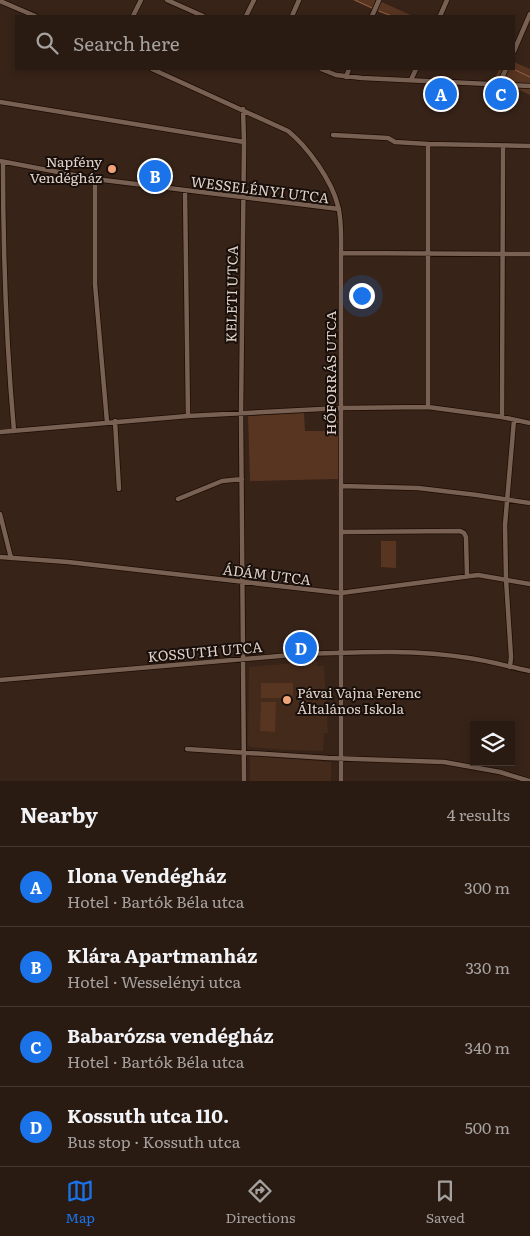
<!DOCTYPE html>
<meta charset="utf-8">
<style>
:root{--surface:#291a12;--page:#31231b;--text:#f1f3f6;--muted:#a5a19f;--line:#453832;--accent:#1a73e8}
body{margin:0;font-family:Literata,serif;background:var(--page);color:var(--text)}
.controls{position:absolute;right:15px;bottom:15px;display:grid;overflow:hidden;border-radius:0px;box-shadow:0 2px 8px #0003}
.controls button{width:45px;height:45px;display:grid;place-items:center;padding:0;border:0;border-bottom:1px solid var(--line);background:var(--surface);color:var(--text);font:25px sans-serif}
.you{position:absolute;left:361px;top:295px;width:18px;height:18px;margin:-12px;border:4px solid #fff;border-radius:50%;background:#1a73e8;box-shadow:0 0 0 8px #1a73e833}
.badge{display:grid;place-items:center;width:32px;height:32px;border-radius:50%;background:var(--accent);color:#fff;font-size:16px;font-weight:700}
.pin{position:absolute;translate:-50% -50%;border:2px solid #fff;box-shadow:0 1px 5px #0006}
.list{margin:0;padding:0;list-style:none}
h2{display:flex;justify-content:space-between;align-items:center;height:65px;margin:0;padding:0 20px;font-size:21px}
h2 small{font-size:16px;font-weight:400;color:var(--muted)}
.list li{display:grid;grid-template-columns:32px 1fr auto;gap:15px;align-items:center;box-sizing:border-box;height:80px;padding:0 20px;border-top:1px solid var(--line)}
.list b{display:block;font-size:19px;white-space:nowrap}
.list p{margin:0;font-size:16px;white-space:nowrap;color:var(--muted)}
.list em{font-size:16px;font-style:normal;color:var(--muted)}
.icon{flex:none;width:28px;height:28px;fill:none;stroke:currentColor;stroke-width:2;stroke-linecap:round;stroke-linejoin:round}
.map{position:relative;flex:none;width:530px;height:781px;overflow:hidden}
.search{position:absolute;background:var(--surface);box-shadow:0 2px 8px #0003;left:15px;right:15px;top:15px;height:55px;display:flex;align-items:center;gap:12px;box-sizing:border-box;padding:0 18px;border-radius:0px;color:var(--muted);font-size:19px}
.sheet{height:385px;background:var(--surface)}
nav{display:flex;justify-content:space-around;align-items:center;box-sizing:border-box;height:70px;border-top:1px solid var(--line);background:var(--surface);font-size:14px;color:var(--muted)}
nav a{display:grid;justify-items:center;gap:2px}
nav .on{color:var(--accent)}
.map>svg:first-child{display:block}
.built{fill:#442a1b}
.green{fill:#583521}
.lines{fill:none;stroke-linecap:round;stroke-linejoin:round}
.stream{stroke:#956246;stroke-width:1}
.minor-casing{stroke:#1e0c03;stroke-width:6}
.minor{stroke:#786053;stroke-width:4.5}
.poi-dot{fill:#f0a378;stroke:#180f0a;stroke-width:2}
.labels{text-anchor:middle;dominant-baseline:central;stroke-width:4;stroke-linejoin:round;paint-order:stroke}
.poi-label{font-size:14px;fill:#e0d2ca;stroke:#180f0a;text-anchor:end}
.street-label{font-size:14px;fill:#e0d2ca;stroke:#180f0a}
</style>
<div class="map">
<svg width="530" height="781" viewBox="0 0 530 781">
<rect width="100%" height="100%" fill="#372318"/>
<!-- built -->
<path class="built" d="M317 661V666H324L328 733H324L323 751 286 750 251 747 248 745 249 667Z
M250 756 331 762V781H250Z"/>
<!-- green -->
<path class="green" d="M352 0H377L413 16H389Z
M514 62 530 69V95L520 90 491 89 499 69H514Z
M304 413 305 431H327V420H338V479L250 481 248 416Z
M381 541H396V568L381 567Z
M261 683H293V698H261Z
M261 702H276L275 732 260 731Z"/>
<g class="lines">
<!-- stream -->
<path class="stream" d="M355 0 372 8
M379 11 392 16
M513 69 530 77"/>
<!-- minor casing -->
<g class="minor-casing">
<path id="minor" d="M167 0 203 16
M0 1 35 16
M133 16 141 0
M246 16 254 0
M292 16 299 0
M372 16 379 0
M440 16 447 0
M514 51 530 14
M152 69 288 131C308 147 332 181 338 206 342 221 341 237 341 253V781
M321 69 336 75 362 78 530 86
M346 77 349 69
M411 80 416 69
M499 84 506 69
M0 102 244 142
M243 109 244 142 241 414 244 781
M333 135 388 138 395 142 428 144 530 146
M428 144V407
M0 161 95 179 339 209
M3 162C3 252 6 341 14 431
M95 179V284L107 422
M185 191 188 416
M341 253 530 254
M502 417 503 146
M115 421 119 489
M0 432 188 416 341 408 428 407 502 417 530 423
M341 486 418 488 477 495 530 503
M178 499 222 481 242 479
M0 514 11 558
M341 532 460 531 464 533 466 537 467 576
M0 557 68 562 341 593 478 575 530 584
M510 667 511 657 506 579 505 525 514 420
M0 680 303 654C358 652 415 649 469 658 490 661 510 667 530 671
M187 749 328 758 444 762 500 772 529 781"/>
</g>
<!-- minor -->
<use href="#minor" class="minor"/>
</g>
<!-- markers -->
<g class="poi-dot">
<circle cx="112" cy="169" r="5"/>
<circle cx="287" cy="700" r="5"/>
</g>
<g class="labels">
<!-- poi labels -->
<g class="poi-label">
<text x="102" y="161">Napfény<tspan x="102" dy="16">Vendégház</tspan></text>
<text x="297" y="692" text-anchor="start">Pávai Vajna Ferenc<tspan x="297" dy="16">Általános Iskola</tspan></text>
</g>
<!-- street labels -->
<g class="street-label">
<text transform="translate(260 189) rotate(7)">WESSELÉNYI UTCA</text>
<text transform="translate(231 294) rotate(-89)">KELETI UTCA</text>
<text transform="translate(330 373) rotate(-90)">HŐFORRÁS UTCA</text>
<text transform="translate(267 574) rotate(7)">ÁDÁM UTCA</text>
<text transform="translate(205 651) rotate(-5)">KOSSUTH UTCA</text>
</g>
</g>
</svg>
<div class="controls">
<button><svg class="icon" aria-label="layers" viewBox="0 0 24 24"><path d="M12 4l9 5-9 5-9-5zM3 14l9 5 9-5"/></svg></button>
</div>
<div class="you"></div>
<div class="pin badge" style="left:441px;top:94px">A</div>
<div class="pin badge" style="left:155px;top:176px">B</div>
<div class="pin badge" style="left:501px;top:94px">C</div>
<div class="pin badge" style="left:301px;top:648px">D</div>
<div class="search"><svg class="icon" aria-label="search" viewBox="0 0 24 24"><circle cx="10" cy="10" r="6"/><path d="M15 15l6 6"/></svg>Search here</div>
</div>
<section class="sheet">
<h2>Nearby<small>4 results</small></h2>
<ul class="list">
<li><span class="badge">A</span><div><b>Ilona Vendégház</b><p>Hotel · Bartók Béla utca</p></div><em>300 m</em></li>
<li><span class="badge">B</span><div><b>Klára Apartmanház</b><p>Hotel · Wesselényi utca</p></div><em>330 m</em></li>
<li><span class="badge">C</span><div><b>Babarózsa vendégház</b><p>Hotel · Bartók Béla utca</p></div><em>340 m</em></li>
<li><span class="badge">D</span><div><b>Kossuth utca 110.</b><p>Bus stop · Kossuth utca</p></div><em>500 m</em></li>
</ul>
</section>
<nav>
<a class="on"><svg class="icon" aria-label="map" viewBox="0 0 24 24"><path d="M3 6l6-2 6 2 6-2v14l-6 2-6-2-6 2zM9 4v14M15 6v14"/></svg>Map</a>
<a><svg class="icon" aria-label="directions" viewBox="0 0 24 24"><path d="M12 3l9 9-9 9-9-9zM9 14v-3h6M13 9l2 2-2 2"/></svg>Directions</a>
<a><svg class="icon" aria-label="saved" viewBox="0 0 24 24"><path d="M7 4h10v16l-5-4-5 4z"/></svg>Saved</a>
</nav>
